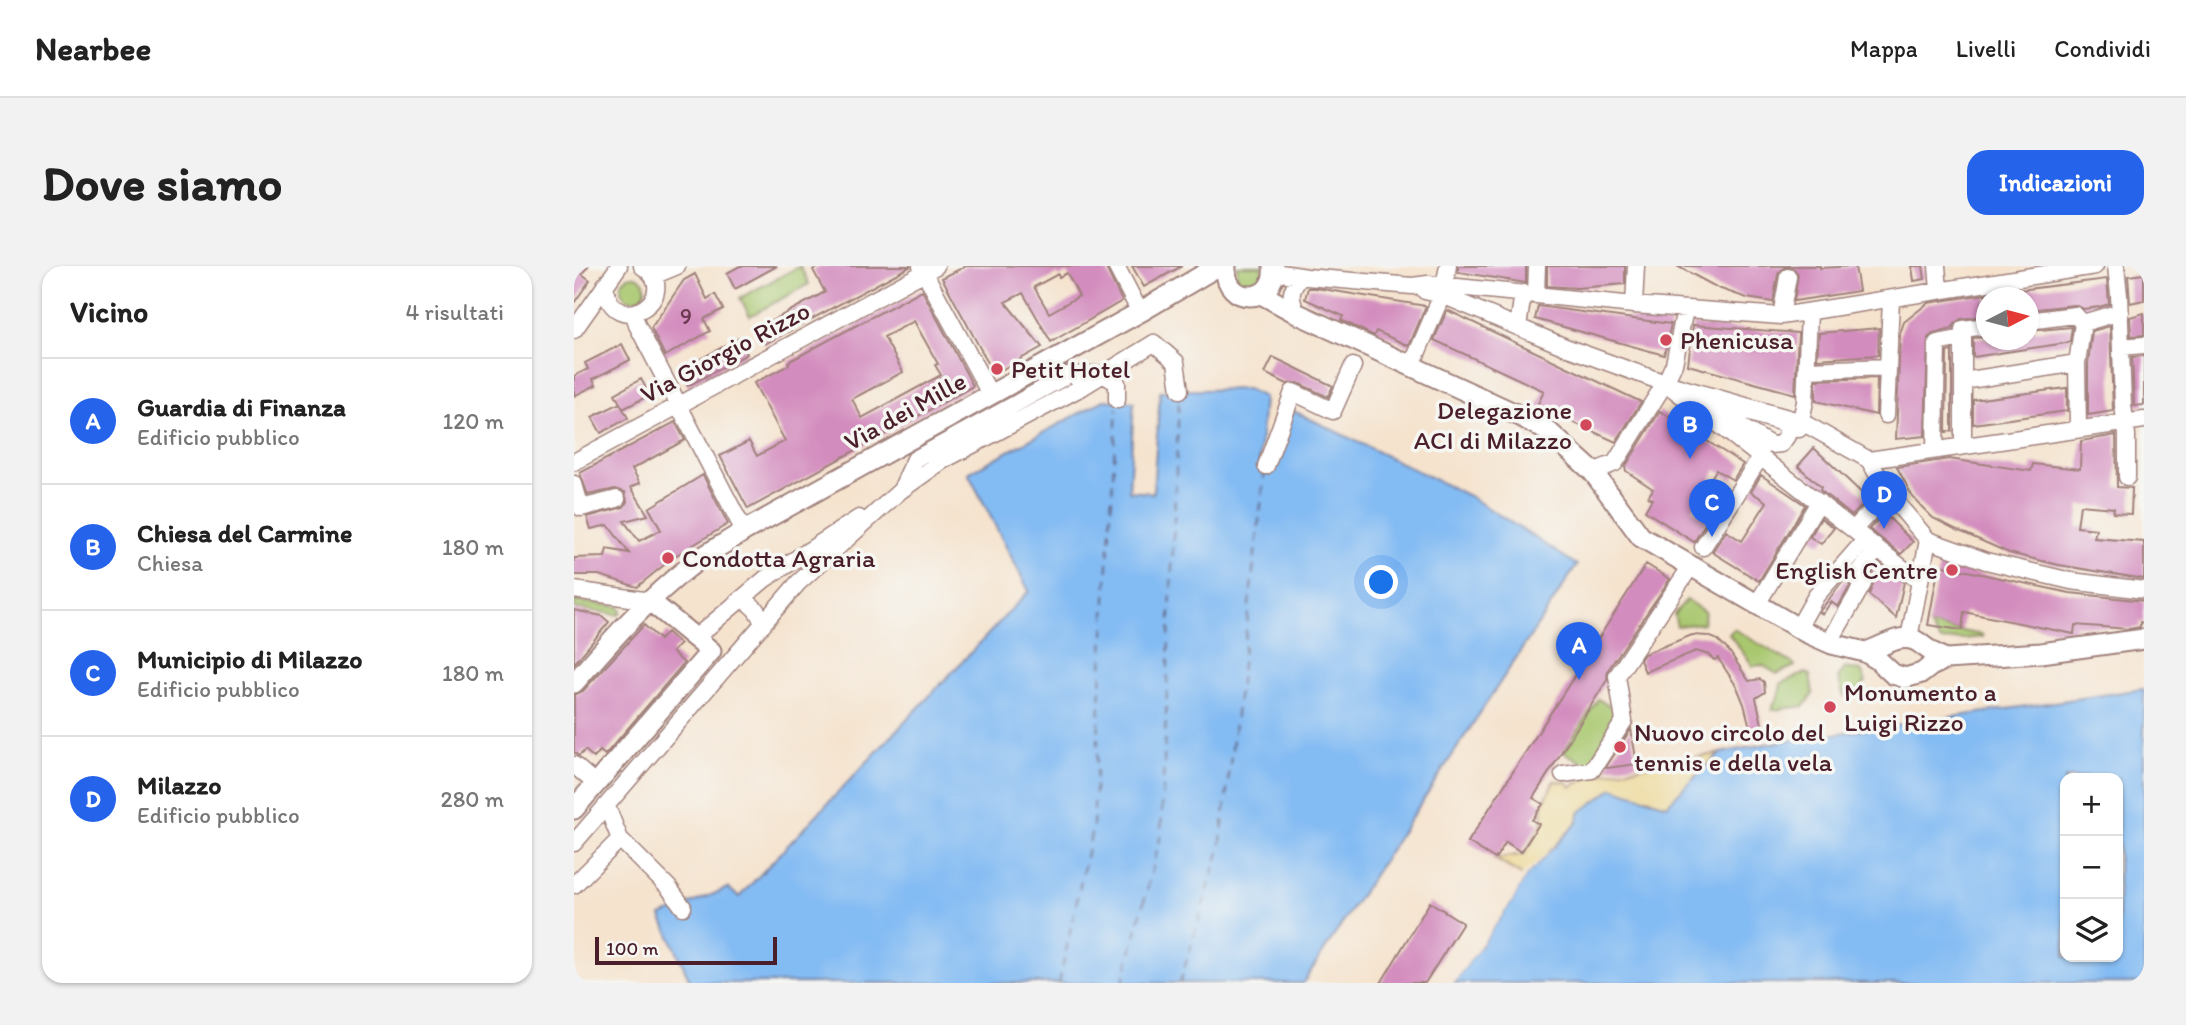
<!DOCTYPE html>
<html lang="it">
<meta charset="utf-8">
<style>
:root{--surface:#fff;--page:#f2f2f2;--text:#222;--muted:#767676;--line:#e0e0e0;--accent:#2563eb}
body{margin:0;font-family:Itim,sans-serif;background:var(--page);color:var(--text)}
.controls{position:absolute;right:21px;bottom:21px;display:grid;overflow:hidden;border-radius:14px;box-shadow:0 2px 5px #0004}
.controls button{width:63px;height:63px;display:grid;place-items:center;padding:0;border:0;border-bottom:2px solid var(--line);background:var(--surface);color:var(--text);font:35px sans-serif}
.compass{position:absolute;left:1402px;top:21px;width:63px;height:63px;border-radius:50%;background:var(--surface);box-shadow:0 2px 5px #0004;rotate:84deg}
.scale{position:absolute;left:21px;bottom:18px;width:182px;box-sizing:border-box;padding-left:7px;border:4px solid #4a1f2b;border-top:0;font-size:19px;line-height:24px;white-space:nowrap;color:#4a1f2b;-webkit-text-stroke:5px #f6f6f2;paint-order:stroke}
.you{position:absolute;left:808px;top:317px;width:24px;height:24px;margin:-18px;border:5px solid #fff;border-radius:50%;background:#1a73e8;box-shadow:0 0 0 10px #1a73e833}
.badge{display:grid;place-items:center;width:46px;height:46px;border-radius:50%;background:var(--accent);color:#fff;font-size:23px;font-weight:700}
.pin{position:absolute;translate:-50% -58px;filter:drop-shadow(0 2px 4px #0008)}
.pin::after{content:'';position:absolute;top:37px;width:24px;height:21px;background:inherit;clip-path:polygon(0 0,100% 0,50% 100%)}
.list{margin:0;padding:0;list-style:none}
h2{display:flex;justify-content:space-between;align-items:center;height:91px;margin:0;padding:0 28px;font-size:30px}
h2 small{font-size:23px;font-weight:400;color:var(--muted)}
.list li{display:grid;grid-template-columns:46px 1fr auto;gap:21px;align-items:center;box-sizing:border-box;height:126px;padding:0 28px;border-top:2px solid var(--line)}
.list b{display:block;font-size:26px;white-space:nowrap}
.list p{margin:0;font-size:23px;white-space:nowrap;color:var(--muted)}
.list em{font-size:23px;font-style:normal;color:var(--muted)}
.icon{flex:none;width:38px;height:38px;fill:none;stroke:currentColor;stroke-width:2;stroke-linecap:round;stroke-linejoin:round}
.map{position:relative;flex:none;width:1570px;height:717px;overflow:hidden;border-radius:21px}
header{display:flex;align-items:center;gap:42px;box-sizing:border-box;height:98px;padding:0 35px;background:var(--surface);border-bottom:2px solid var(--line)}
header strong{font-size:33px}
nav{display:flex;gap:38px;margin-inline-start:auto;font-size:24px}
.intro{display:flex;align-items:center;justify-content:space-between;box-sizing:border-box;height:168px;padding:0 42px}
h1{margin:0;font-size:49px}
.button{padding:18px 32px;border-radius:21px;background:var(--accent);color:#fff;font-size:24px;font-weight:700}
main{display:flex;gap:42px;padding:0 42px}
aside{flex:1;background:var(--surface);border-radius:21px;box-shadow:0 2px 5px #0004}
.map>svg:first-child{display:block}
.green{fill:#a9c76e;stroke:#7a734c;stroke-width:2}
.sand{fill:#eeda9e;stroke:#9c7c64;stroke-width:2}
.water{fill:#83bbf3;stroke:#666d8f;stroke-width:2;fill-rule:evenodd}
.pier{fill:#f5e3ce}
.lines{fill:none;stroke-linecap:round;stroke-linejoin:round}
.ferry{stroke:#5b4e67;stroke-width:2;stroke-dasharray:9 7;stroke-linecap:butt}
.building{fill:#d38cbe;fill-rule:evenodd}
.minor-casing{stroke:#a0817c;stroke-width:19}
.major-casing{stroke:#a0817c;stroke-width:23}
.minor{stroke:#fff;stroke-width:16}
.major{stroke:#fff;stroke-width:19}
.poi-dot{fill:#d1495b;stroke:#f6f6f2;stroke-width:2.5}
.labels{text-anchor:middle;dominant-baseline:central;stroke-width:7;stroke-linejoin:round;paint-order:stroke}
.number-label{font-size:23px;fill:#6c3a50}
.poi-label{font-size:26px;fill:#4a1f2b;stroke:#f6f6f2;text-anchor:start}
.street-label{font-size:26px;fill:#4a1f2b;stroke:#f6f6f2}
</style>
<header>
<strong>Nearbee</strong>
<nav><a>Mappa</a><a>Livelli</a><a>Condividi</a></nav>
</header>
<div class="intro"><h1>Dove siamo</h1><a class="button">Indicazioni</a></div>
<main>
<aside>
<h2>Vicino<small>4 risultati</small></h2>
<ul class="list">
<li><span class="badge">A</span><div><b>Guardia di Finanza</b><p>Edificio pubblico</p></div><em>120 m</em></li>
<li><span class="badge">B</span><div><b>Chiesa del Carmine</b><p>Chiesa</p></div><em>180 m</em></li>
<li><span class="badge">C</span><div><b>Municipio di Milazzo</b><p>Edificio pubblico</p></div><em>180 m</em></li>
<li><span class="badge">D</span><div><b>Milazzo</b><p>Edificio pubblico</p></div><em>280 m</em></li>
</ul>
</aside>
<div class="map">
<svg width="1570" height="717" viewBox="0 0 1570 717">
<rect width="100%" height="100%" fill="#f6f6f2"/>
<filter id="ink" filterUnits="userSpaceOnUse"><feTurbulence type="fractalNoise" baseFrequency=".0143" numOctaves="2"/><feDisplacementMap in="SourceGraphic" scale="14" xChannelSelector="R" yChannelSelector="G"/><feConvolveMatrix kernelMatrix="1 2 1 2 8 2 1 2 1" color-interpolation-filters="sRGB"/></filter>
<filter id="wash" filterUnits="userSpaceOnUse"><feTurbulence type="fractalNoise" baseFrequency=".00686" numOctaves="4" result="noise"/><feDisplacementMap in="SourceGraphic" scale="28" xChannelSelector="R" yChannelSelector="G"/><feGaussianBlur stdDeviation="1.57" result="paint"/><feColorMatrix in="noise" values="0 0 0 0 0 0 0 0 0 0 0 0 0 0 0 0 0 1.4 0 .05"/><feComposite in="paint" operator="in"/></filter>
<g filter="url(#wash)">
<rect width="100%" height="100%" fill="#f5e3ce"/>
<!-- green -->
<path class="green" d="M226 0 235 18 176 50 166 32Z
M663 0H688L689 10 684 18 670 19 663 13Z
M47 22a12 12 0 1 1 24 0a12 12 0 1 1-24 0Z
M1112 334 1131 346 1129 357 1103 360 1100 348Z
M0 335 45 341 47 346 45 349 0 342Z
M1355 359 1409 369V371L1367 375Z
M1160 363 1221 399V400L1203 408 1188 399 1179 400 1155 368Z
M1271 402 1287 405 1292 415 1281 430 1275 432 1270 430 1264 412Z
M1231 407 1236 409 1239 428 1230 440 1198 444C1199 436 1207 431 1207 417Z
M1024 433 1045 446 1046 455 1016 501 990 486Z"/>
<!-- sand -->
<path class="sand" d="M1147 487 1115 516 1093 540 1074 532 1004 556 951 611 921 593 950 588 968 559 969 538 980 515 993 516 997 521 1019 509Z"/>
<!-- water -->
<path class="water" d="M673 123 690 131 685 198 720 145 897 231 1003 299 729 717H117L87 650 154 622 165 631 455 325 394 207 530 134 560 136 555 225 579 227 586 125Z
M1570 423V717H880L939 634 951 611 1004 556 1005 547 1039 522 1093 539 1115 516 1147 487 1192 478ZM1491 512H1544V691H1491Z"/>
<!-- pier -->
<path class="pier" d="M979 582 951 611 939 634 880 717H877L936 632 948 609Z"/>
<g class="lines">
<!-- ferry -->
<path class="ferry" d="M485 717 519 559 543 142
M549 717 587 569 605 132
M606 717 646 583 691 205"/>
</g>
<g id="blocks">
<!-- building -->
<path class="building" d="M0 0H14L8 8 16 14 0 37Z
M166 0H203L161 23 153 7Z
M246 0H337L191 78 183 63 251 26 239 4Z
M392 0H531L548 35 477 76 449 27 431 36 468 81 420 108 368 12ZM493 7 505 30 475 47 460 21 484 8 485 11Z
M558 0H608L570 21Z
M884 0H952V17L884 6Z
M973 0H1051V18L1003 22 973 20Z
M1103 0H1246V2L1281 0 1285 25 1220 35 1224 8 1220 3 1211 1 1204 8 1199 36 1173 32 1144 22Z
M1338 0H1349L1351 13 1340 15Z
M121 8 133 33 141 28 149 43 130 53 136 65 91 90 77 62 110 14Z
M1570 8V34L1556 37 1554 10Z
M1533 13 1535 38 1525 41 1510 43 1500 39 1454 44V32H1430L1429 26Z
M734 22H742L852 40 835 80 802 65 800 70 767 54 769 50 731 33Z
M348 24 399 120 174 243 146 190 175 175 183 190 211 175 180 117 215 99 214 96ZM340 55 364 98 361 99 367 109 288 152 278 133 329 106 310 71Z
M1412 28V50L1387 53 1380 58 1378 63 1360 67 1354 72 1351 170 1322 173 1326 68 1330 56 1354 37Z
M964 40 1097 58 1090 89 961 53Z
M873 44 1067 136 1042 176 963 140 970 125 860 74Z
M1570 47V69L1557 70 1556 51Z
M1119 59 1224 67 1221 128 1114 99Z
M1536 60 1539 145 1514 149V98L1518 65Z
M1498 61 1496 75 1492 77 1399 91V72L1412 71V74H1454V65Z
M1305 62 1304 89 1243 93 1245 67Z
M165 72 173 88 114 120 106 104Z
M48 78 56 94 19 113 22 119 0 130V110L14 103 11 97Z
M1378 85V165L1372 166 1373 86Z
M1570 90V139L1560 140 1558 91Z
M699 91 759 120 754 131 724 117 713 118 691 107Z
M1303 112 1302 149 1242 135V114Z
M67 113 76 129 49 143 41 128Z
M1493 122V145L1399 158V134Z
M46 137 54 152 27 167 18 151Z
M1086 145 1169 198 1159 214 1142 204 1118 243 1134 253 1120 276 1071 245 1078 233 1074 231 1079 223 1052 205 1051 201Z
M101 156 111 174 58 203 66 217 57 221 74 249 50 255 65 275 87 264 75 242 129 209 154 258 101 290 63 321 25 309H0V292L31 291 33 283 55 287 34 259 17 263 13 251 50 241 53 235 51 226 41 223 14 229 6 207Z
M1542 169 1543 221 1558 222 1557 248 1539 247 1540 242 1506 239 1503 261 1522 263 1520 272 1570 276V313L1485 299 1435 287 1381 263 1359 252 1348 241 1338 230 1323 201 1375 193 1457 205 1459 198 1506 203 1507 175Z
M1240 182 1294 233 1278 250 1246 224 1247 221 1224 200Z
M1187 209 1231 239 1185 315 1138 286 1152 265 1168 275 1193 236 1177 226Z
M1310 247 1339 276 1327 288 1295 263Z
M1247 252 1260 262 1247 278 1236 271Z
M1072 298 1096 313 1034 404 1033 414 959 532 969 538 958 554 965 558 947 586 932 576 921 593 894 576Z
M1306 298 1330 316 1322 352 1295 329 1299 318 1296 310Z
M1365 299 1496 327 1570 335V357L1566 356V361L1555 363 1501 359 1500 368 1390 346 1388 364 1354 359Z
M1271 313 1276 320 1264 341 1257 336 1249 348 1245 346Z
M0 344 28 350 35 356 0 398Z
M70 359 86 374 93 366 106 378 98 386 110 397 31 489 26 485 20 492 11 484 5 490 3 489 0 486V429L9 425Z
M1118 369 1134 370 1142 373 1155 385 1175 415 1186 413 1190 416 1191 426 1182 432 1190 467 1178 469 1170 438 1163 421 1144 392 1140 394 1135 389 1122 385 1071 406 1066 394 1070 388Z
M1057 463 1063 498 1033 502 1032 501Z
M856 636 889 657 851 717H807Z"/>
</g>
</g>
<g filter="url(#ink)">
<use href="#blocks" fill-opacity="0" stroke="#a0817c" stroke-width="2"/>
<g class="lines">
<!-- minor casing -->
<g class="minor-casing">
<path id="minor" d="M347 0 416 128
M542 0 566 46
M1363 0 1365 24
M1542 0 1545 29 1549 139 1553 169V211
M700 6 733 11 838 20 854 18 1060 39 1207 50 1521 0
M79 10 103 0
M31 19C38 78 113 29 68 0
M870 20 874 0
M851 25 868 29 994 82 1091 117 1228 156 1295 194 1314 227 1354 274 1412 295 1497 315 1570 324
M962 28 963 0
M1060 39 1062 0
M60 47 63 59 170 265
M722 47C716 29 715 26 727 10
M1207 50 1214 11
M1454 55 1501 49 1509 57
M944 61 949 27
M0 64 45 0
M1547 81 1570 79
M838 99 868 29
M1234 104 1314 101
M1389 115 1503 97
M1098 122 1345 315
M1133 134 1209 157 1212 160 1213 170 1207 178 1197 179 1131 139Z
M1312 149 1317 33
M1225 163 1231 136 1235 47
M1504 163 1503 97 1509 57 1546 46
M1389 180V63L1412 60
M1361 184 1363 77 1389 72
M1295 194 1570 154
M0 196 362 0
M692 200 719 126 759 145 779 100
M1019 206 1041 197 1091 117 1100 98 1111 43
M0 218 7 242 43 233
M327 224 341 193 494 109 529 108 543 117V134
M1280 263 1314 227
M1129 281 1187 190
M0 324 76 335
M167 333C179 338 186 346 189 359
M1183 338 1245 236
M1224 362 1242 330 1292 273
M121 372 191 313 285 252
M1335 372 1354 274
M1255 377 1289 318 1281 311 1304 283
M0 499 22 518
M989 508 1018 504 1050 455 1043 410 1117 300
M33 541 46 573 95 622 109 641
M0 577 224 317 326 225 368 195 510 120 580 77 602 96 606 124
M0 619 46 573"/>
</g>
<!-- major casing -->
<g class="major-casing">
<path id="major" d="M652 0C649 41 704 39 699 0
M687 28 722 47 946 150 975 166 1019 206 1067 271 1231 366 1258 378 1291 386 1304 394 1319 408 1331 412 1348 407 1357 400 1372 393 1467 387 1570 373
M1291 386C1307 382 1328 365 1344 376 1354 383 1360 389 1372 393
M0 417C36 376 72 334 115 301 132 287 152 277 170 265L566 46 644 0
M0 543 137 385 76 335"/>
</g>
<!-- minor -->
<use href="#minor" class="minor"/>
<!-- major -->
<use href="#major" class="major"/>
</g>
</g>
<!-- markers -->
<g class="poi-dot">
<circle cx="1092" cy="74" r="7"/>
<circle cx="423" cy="103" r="7"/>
<circle cx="1012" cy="159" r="7"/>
<circle cx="94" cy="292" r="7"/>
<circle cx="1378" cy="304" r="7"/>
<circle cx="1256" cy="441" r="7"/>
<circle cx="1046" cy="481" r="7"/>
</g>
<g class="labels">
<!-- number labels -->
<g class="number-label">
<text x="112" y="50">9</text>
</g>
<!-- poi labels -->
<g class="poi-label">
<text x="1106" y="74">Phenicusa</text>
<text x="437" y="103">Petit Hotel</text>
<text x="998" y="144" text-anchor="end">Delegazione<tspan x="998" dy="30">ACI di Milazzo</tspan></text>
<text x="108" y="292">Condotta Agraria</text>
<text x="1364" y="304" text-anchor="end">English Centre</text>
<text x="1270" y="426">Monumento a<tspan x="1270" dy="30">Luigi Rizzo</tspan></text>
<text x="1060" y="466">Nuovo circolo del<tspan x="1060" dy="30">tennis e della vela</tspan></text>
</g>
<!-- street labels -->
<g class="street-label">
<text transform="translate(151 86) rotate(-28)">Via Giorgio Rizzo</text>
<text transform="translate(331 145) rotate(-29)">Via dei Mille</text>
</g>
</g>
</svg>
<div class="controls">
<button>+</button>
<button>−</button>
<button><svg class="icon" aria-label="layers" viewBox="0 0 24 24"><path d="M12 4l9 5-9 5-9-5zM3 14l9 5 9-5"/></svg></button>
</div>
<svg class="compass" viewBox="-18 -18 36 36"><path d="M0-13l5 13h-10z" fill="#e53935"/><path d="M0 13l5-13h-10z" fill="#767676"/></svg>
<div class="scale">100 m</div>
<div class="you"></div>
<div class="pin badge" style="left:1005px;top:414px">A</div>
<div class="pin badge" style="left:1116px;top:193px">B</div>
<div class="pin badge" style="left:1138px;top:271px">C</div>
<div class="pin badge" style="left:1310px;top:263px">D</div>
</div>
</main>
